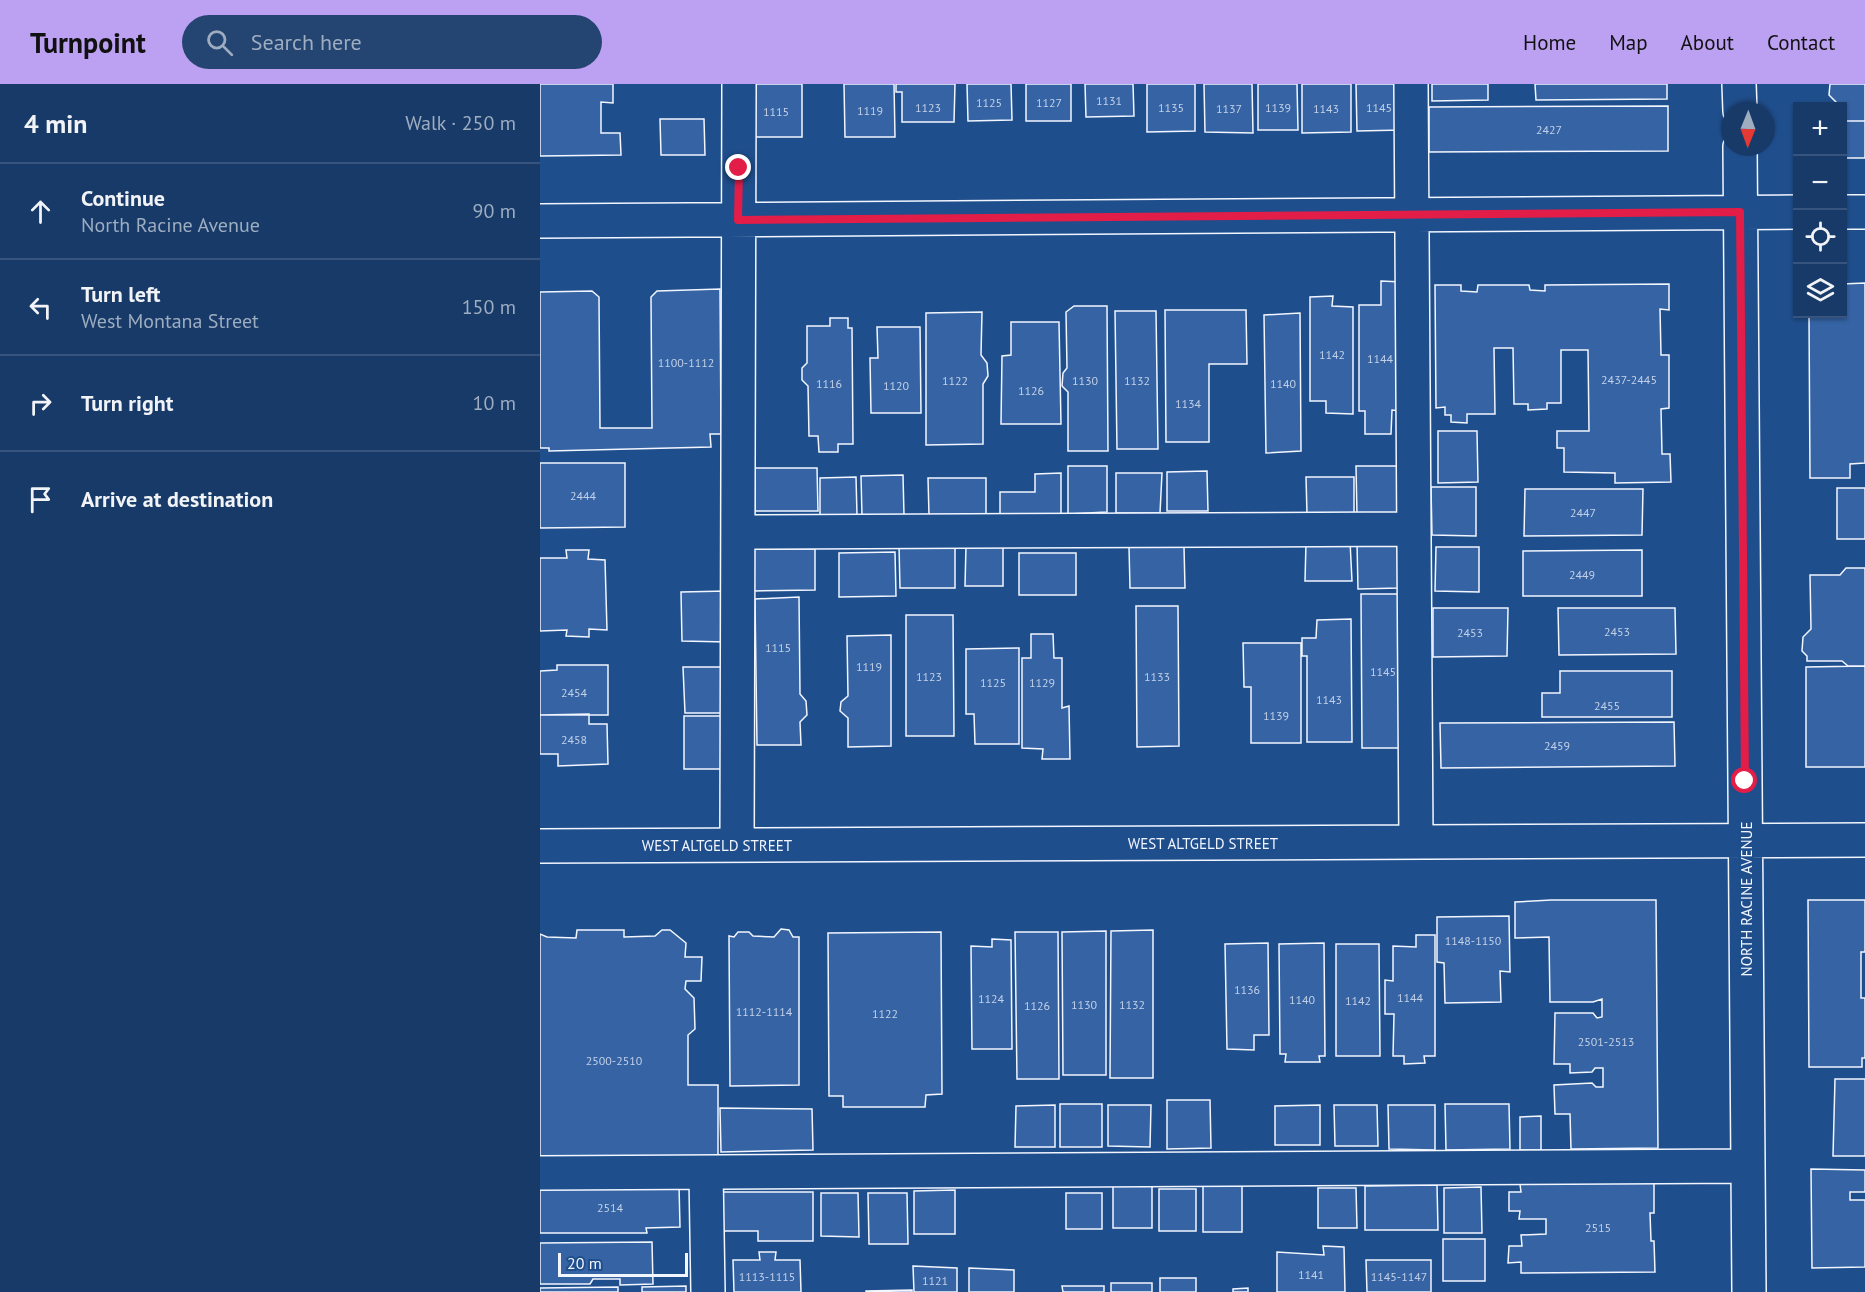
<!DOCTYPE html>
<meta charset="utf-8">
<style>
:root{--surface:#173a69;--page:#244571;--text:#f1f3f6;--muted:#9eadc0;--line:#36547d;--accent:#bca0f2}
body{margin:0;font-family:"PT Sans",sans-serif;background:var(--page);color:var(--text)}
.controls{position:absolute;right:18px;top:18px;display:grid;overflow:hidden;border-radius:0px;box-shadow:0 2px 4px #0004}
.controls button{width:54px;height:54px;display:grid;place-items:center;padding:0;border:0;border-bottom:2px solid var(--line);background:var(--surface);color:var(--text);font:30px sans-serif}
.compass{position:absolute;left:1181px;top:18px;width:54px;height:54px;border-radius:50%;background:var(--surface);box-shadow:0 2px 4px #0004;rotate:181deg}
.scale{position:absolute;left:18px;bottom:15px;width:130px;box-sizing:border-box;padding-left:6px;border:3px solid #f2f6ff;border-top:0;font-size:16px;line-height:21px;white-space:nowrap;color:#f2f6ff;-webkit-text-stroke:4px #1f4e8c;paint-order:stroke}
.stop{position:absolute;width:18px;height:18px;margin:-14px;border:4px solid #e11d48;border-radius:50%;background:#fff}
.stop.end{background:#e11d48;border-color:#fff;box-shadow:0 2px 6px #0008}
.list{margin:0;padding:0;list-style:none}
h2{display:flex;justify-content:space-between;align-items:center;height:78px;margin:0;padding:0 24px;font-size:26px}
h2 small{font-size:20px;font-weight:400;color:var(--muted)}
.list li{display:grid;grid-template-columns:39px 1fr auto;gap:18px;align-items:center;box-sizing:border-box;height:96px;padding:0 24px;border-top:2px solid var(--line)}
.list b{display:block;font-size:22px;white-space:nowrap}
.list p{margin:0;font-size:20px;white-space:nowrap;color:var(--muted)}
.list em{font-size:20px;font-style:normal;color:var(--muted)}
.icon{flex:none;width:33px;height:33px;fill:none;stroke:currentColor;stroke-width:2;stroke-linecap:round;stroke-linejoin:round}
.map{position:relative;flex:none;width:1325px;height:1208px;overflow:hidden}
header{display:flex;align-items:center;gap:36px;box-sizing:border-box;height:84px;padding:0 30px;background:var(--accent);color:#111}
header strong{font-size:28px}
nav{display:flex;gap:33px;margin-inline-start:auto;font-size:21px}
.search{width:420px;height:54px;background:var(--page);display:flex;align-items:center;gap:15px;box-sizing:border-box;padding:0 21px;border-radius:33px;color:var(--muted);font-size:22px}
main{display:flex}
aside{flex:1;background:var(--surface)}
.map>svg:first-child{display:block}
.building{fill:#3563a3;stroke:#f2f6ff;stroke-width:1.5}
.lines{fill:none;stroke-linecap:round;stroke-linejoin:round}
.minor-casing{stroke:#f2f6ff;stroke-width:36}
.minor{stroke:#1f4e8c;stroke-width:33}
.route{stroke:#e11d48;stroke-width:8}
.labels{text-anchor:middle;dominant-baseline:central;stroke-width:4.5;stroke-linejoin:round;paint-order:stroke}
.number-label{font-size:12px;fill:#c3d1e8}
.street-label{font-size:15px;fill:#f2f6ff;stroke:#1f4e8c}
</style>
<header>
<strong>Turnpoint</strong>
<div class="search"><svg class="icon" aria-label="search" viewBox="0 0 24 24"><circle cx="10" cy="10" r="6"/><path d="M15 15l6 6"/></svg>Search here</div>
<nav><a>Home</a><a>Map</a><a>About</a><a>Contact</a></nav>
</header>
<main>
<aside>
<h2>4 min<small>Walk · 250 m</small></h2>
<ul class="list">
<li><svg class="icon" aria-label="ahead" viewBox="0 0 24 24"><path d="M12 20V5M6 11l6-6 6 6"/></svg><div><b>Continue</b><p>North Racine Avenue</p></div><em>90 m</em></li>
<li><svg class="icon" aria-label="left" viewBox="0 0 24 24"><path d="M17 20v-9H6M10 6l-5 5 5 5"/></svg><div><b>Turn left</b><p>West Montana Street</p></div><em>150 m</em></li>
<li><svg class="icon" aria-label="right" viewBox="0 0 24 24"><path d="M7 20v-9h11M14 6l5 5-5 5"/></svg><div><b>Turn right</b></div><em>10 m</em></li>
<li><svg class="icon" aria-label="arrive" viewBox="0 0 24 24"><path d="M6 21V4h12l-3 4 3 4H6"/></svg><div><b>Arrive at destination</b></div></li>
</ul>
</aside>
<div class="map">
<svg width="1325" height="1208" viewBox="0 0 1325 1208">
<rect width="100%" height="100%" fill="#1f4e8c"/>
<!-- building -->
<path class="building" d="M0 0H73V19L61 18V49H80L81 71 0 72Z
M211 0H262V53H211Z
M304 0H354L355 53H305Z
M356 0H415L414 38H362V8H356Z
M427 0H471L472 36 428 37Z
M486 0H531V37H486Z
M545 0H593L594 32 546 33Z
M607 0H655V47L607 48Z
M664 0H712L713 49 665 48Z
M718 0H757L758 46H718Z
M762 0H811V48L762 49Z
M816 0H862V46L817 47Z
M892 0H948V16L892 17Z
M995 0H1127V15L996 16Z
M1290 0H1325V37H1302V22H1296V18L1289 11Z
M1128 22V67L889 68V23Z
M120 35H164L165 71H121Z
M1302 37H1325V74H1302Z
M841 197 862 198V327L852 326 851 350H825V327H819V221H841Z
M1325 199V379L1310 380V394H1270L1269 230H1302V200Z
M1129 200V226L1120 225 1121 271H1129V324L1121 325 1122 370H1130L1131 398 1075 399V389L1024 388V364H1017V347H1049L1048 266H1021V319H1007V325L988 326V320H974L973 264H954L955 330H927V339L911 338V331H905V323L896 324 895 201H921V207L937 208 938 201H989L990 206 1005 207V201Z
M180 205 181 350H170L171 363 9 367V364H0V208L52 207 59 213 60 344H112L111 213 117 207Z
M793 212 792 222 813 223V330L786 329V317H770V213Z
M534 222H567L568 367H528V308L522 302 523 289 527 284 526 228Z
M625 226H706L707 280H669V358H626Z
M575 227H616L618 365H577Z
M442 228 441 271 447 279 448 292 443 300V360L386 361V229Z
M760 229 761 367 726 369 724 231Z
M290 234H308V244H312L313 360H298V368H279L278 352H269L268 302 262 296V284L267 279V242H290Z
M471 238H519L521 340H461L462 272 471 271Z
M337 243H380L381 329H331L330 274H338Z
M898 347H937L938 398 898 399Z
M0 379H85V443L0 444Z
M528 382H567V428L528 430Z
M816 382H861V430L817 431Z
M215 384H277L278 427H215Z
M667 387 668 427H627V388Z
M521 389V432L460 433V408H495V390Z
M576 389H622L620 429H576Z
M363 391 364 431 322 432 321 392Z
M316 393 317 431 280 432V394Z
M766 393H814V430H767Z
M388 394H446V431H389Z
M891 403H936V452L892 451Z
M1297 404H1325V455H1297Z
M985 405H1103L1102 451 984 452Z
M810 457 812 497H765L766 459Z
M860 458 859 504 818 505 817 459Z
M463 461V502H425L426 462Z
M359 462 415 463V504H360Z
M589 463H644L645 504H590Z
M896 463H939V508L895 507Z
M213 465H275V506L214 507Z
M26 466H49L48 475 65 476 67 546 49 545V553L26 552 27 546 0 547V474H27Z
M1102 466V512H983V467Z
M355 468 356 512 299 513V469Z
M479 469H536V511H479Z
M1306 484H1325V582H1308L1302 577H1267V572L1262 567 1263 553 1271 545 1270 491H1300Z
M187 507V558L142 557 141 508Z
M821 510H863L864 664H822Z
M259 513 260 610 266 617 267 631 260 638 261 661H217L215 515Z
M596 522H638L639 662 597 663Z
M893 524H968L967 572 893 573Z
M1018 524H1135L1136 570 1019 571Z
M366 531H413L414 652H366Z
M811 535 812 658H767V572H762V554H776L777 536Z
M491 550H513L514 574H522V624L529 622 530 675H502L503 665 482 664V574H491Z
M351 551V662L308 663V634L300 627 301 618 308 612 307 552Z
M703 559H761V659H711V603H704Z
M479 564V660H435L434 630H426V565Z
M17 581H68V631H0V587L17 586Z
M1325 582V683H1266V583Z
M143 583H185L184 629H145Z
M1020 587H1132V633H1002V609H1020Z
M49 630V640H67L68 680 18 682V670H0V631Z
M144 632H187L188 685H144Z
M1134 638 1135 682 901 684 900 639Z
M1011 816H1116L1118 1064 1031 1065 1030 1030H1015L1014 1001 1052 999 1056 1003H1063V984H1055L1052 988 1030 989V980H1014L1015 929H1053L1057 934 1062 933V915L1053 918H1010L1009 853 975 854V818Z
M1268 816H1325V868H1321V914H1325V974H1322V983H1269Z
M969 832 970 888 960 887 961 918 905 919 904 879 897 878V833Z
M241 845 249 846 253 853H259V1001L190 1002 189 852 194 853 198 848H209L213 852 234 853Z
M37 846H84V853L115 852 122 846H130L146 859 145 873H162L161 897H146L145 905 154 914 155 945 148 951V1001H178V1074L0 1073V850L7 853 36 854Z
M613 846V994H570L571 847Z
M566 847V991H523L522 848Z
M401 848 402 1010 386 1011 385 1023H303V1012H289L288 849Z
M475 848H518L519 995H477Z
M876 851H895V972H884L885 979 864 980V972H853L854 930H845V896L853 897V862L876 863Z
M452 855 471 856 472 965H432L431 862 452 863Z
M728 859 729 951H714V966L687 965 685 860Z
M784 859 785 972H779L780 978H745L746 970H740L739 860Z
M796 860H839L840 972H796Z
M1295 995H1325V1072H1293Z
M627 1016H670L671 1064 627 1065Z
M520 1020H562V1063H520Z
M905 1020H969L970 1065 906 1066Z
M515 1021V1063H475L476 1022Z
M568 1021H611L610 1063 568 1062Z
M780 1021V1061H735V1022Z
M794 1021H837L838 1062H795Z
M848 1021H895V1066L849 1065Z
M180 1024 272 1025 273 1066 181 1068Z
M1001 1032V1066H980V1033Z
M1271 1085 1325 1086V1108H1310V1116H1325V1183L1272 1184Z
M1114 1095V1129H1110L1111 1157H1114L1115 1188 981 1189V1178L968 1179 969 1162H982L981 1151 1006 1150V1135H979L980 1127H969V1108H981L980 1100Z
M139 1101 140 1143 106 1144 107 1149H0V1102Z
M897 1101 898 1146H825V1102Z
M573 1102H612V1144H573Z
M663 1102H702V1148H663Z
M941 1103 942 1149H904V1104Z
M778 1104H816L817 1144H778Z
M619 1105H656V1147H619Z
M415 1106V1150H374V1107Z
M179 1108H273V1157H218V1147H180Z
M281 1109H318L319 1153 281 1152Z
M328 1109H367L368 1160H329Z
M526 1109H562V1145H526Z
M903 1155H945V1197H903Z
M112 1158 113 1200 80 1201V1195H53L50 1200H0V1159Z
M783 1162 804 1163 805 1208H737V1168L784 1171Z
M219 1168H236L235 1176H260L261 1208H194L193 1176H220Z
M826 1176H891V1208H827Z
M373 1182 417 1184V1208H374Z
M429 1184 474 1186V1208H429Z
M620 1194H656V1208H620Z
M571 1199H612V1208H571Z
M146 1202V1208H102V1203Z
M522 1202H564V1208H523Z
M78 1203V1208H0V1204Z
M708 1204V1208H693V1205Z
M372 1206V1208H326V1207Z"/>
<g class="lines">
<!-- minor casing -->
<g class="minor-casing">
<path id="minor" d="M871 0 876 758
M1199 0 1200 27
M1200 63 1209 1208
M1302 128H1325
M0 137 1258 128
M198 448 873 445
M197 761 199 0
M0 762 1325 756
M0 1089 1208 1082
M166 1089 168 1208"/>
</g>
<!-- minor -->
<use href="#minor" class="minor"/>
</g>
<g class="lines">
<!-- route -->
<path class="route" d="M199 84 198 136 1200 128 1205 697"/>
</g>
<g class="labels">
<!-- number labels -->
<g class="number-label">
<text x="569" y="16">1131</text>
<text x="449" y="18">1125</text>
<text x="509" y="18">1127</text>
<text x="388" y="23">1123</text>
<text x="631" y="23">1135</text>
<text x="738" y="23">1139</text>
<text x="839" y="23">1145</text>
<text x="689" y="24">1137</text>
<text x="786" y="24">1143</text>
<text x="330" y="26">1119</text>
<text x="236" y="27">1115</text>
<text x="1009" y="45">2427</text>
<text x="792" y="270">1142</text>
<text x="840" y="274">1144</text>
<text x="146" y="278">1100-1112</text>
<text x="1089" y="295">2437-2445</text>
<text x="415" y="296">1122</text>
<text x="545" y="296">1130</text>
<text x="597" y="296">1132</text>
<text x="289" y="299">1116</text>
<text x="743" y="299">1140</text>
<text x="356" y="301">1120</text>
<text x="491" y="306">1126</text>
<text x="648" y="319">1134</text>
<text x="43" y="411">2444</text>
<text x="1043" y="428">2447</text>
<text x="1042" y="490">2449</text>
<text x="1077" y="547">2453</text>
<text x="930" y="548">2453</text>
<text x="238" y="563">1115</text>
<text x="329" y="582">1119</text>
<text x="843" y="587">1145</text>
<text x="389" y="592">1123</text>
<text x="617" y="592">1133</text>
<text x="453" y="598">1125</text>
<text x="502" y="598">1129</text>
<text x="34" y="608">2454</text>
<text x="789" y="615">1143</text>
<text x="1067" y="621">2455</text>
<text x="736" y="631">1139</text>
<text x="34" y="655">2458</text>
<text x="1017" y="661">2459</text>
<text x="933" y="856">1148-1150</text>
<text x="707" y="905">1136</text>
<text x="870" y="913">1144</text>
<text x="451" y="914">1124</text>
<text x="762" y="915">1140</text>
<text x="818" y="916">1142</text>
<text x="544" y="920">1130</text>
<text x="592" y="920">1132</text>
<text x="497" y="921">1126</text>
<text x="224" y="927">1112-1114</text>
<text x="345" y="929">1122</text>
<text x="1066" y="957">2501-2513</text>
<text x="74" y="976">2500-2510</text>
<text x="70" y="1123">2514</text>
<text x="1058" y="1143">2515</text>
<text x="771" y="1190">1141</text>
<text x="227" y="1192">1113-1115</text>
<text x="859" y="1192">1145-1147</text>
<text x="395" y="1196">1121</text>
</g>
<!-- street labels -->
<g class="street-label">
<text x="663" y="759">WEST ALTGELD STREET</text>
<text x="177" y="761">WEST ALTGELD STREET</text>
<text transform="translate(1206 815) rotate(-90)">NORTH RACINE AVENUE</text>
</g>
</g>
</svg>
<div class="controls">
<button>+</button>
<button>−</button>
<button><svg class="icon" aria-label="locate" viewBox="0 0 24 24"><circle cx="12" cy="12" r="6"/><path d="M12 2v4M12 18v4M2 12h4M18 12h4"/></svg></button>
<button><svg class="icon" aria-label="layers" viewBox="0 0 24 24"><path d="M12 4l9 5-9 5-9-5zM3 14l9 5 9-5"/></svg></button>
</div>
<svg class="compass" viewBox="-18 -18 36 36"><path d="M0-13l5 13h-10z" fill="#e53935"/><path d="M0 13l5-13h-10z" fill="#9eadc0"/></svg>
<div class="scale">20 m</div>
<div class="stop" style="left:1205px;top:697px"></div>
<div class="stop end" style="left:199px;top:84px"></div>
</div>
</main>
